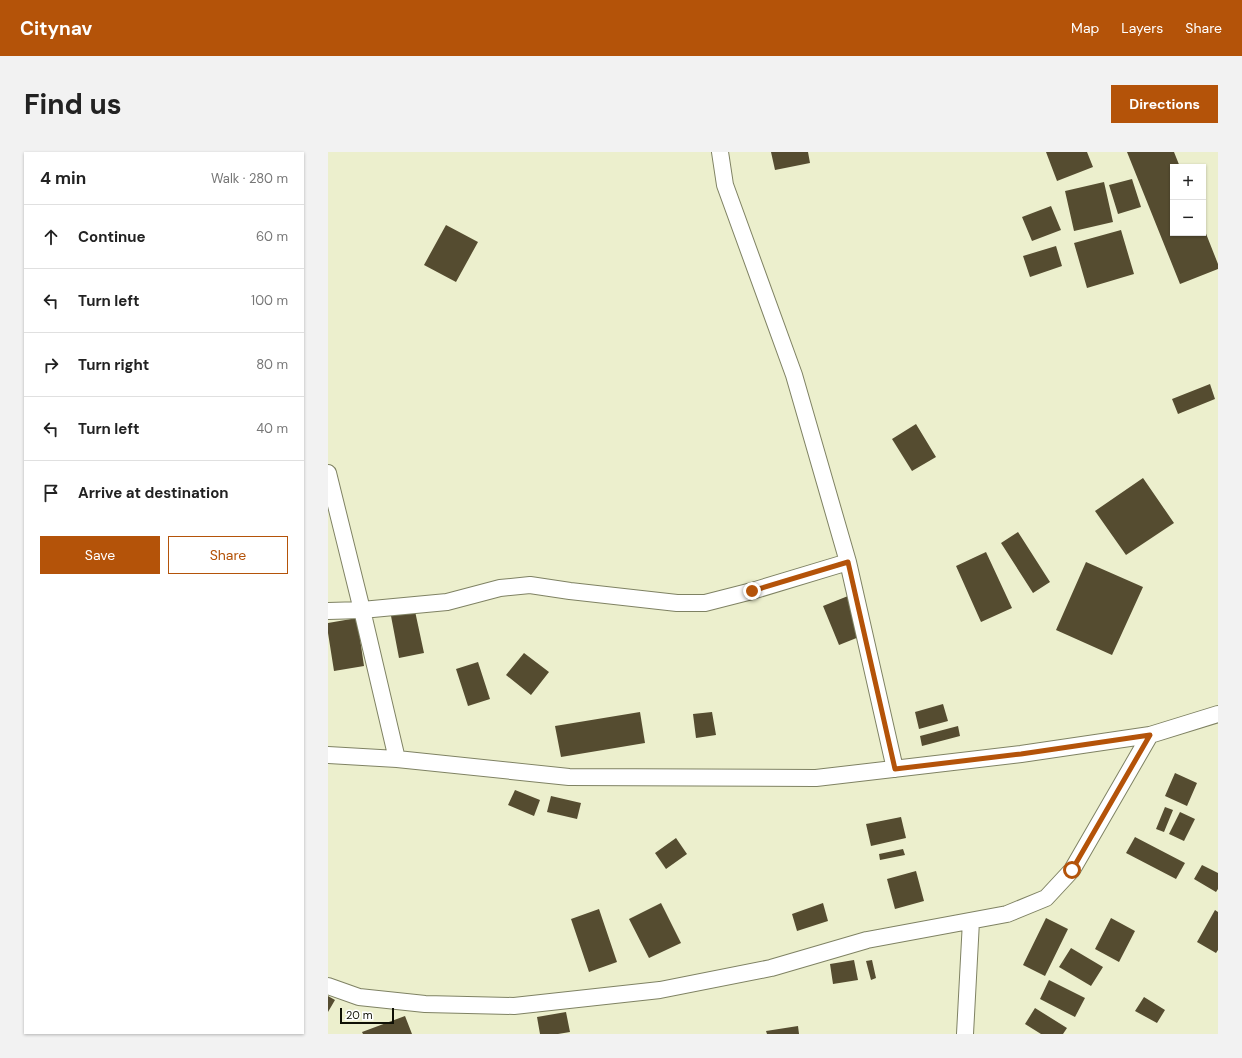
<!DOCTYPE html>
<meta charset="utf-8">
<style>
:root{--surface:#fff;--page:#f2f2f2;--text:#222;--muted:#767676;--line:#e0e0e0;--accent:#b45309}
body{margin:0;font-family:"DM Sans",sans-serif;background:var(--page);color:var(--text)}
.controls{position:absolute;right:12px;top:12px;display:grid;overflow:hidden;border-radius:0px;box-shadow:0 1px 3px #0004}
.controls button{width:36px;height:36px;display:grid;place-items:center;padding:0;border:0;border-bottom:1px solid var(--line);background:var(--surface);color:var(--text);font:20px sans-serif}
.scale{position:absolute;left:12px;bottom:10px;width:54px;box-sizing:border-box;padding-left:4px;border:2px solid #0f1005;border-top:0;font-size:11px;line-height:14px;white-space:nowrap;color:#0f1005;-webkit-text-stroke:3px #fff;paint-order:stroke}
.stop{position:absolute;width:12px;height:12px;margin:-9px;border:3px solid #b45309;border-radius:50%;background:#fff}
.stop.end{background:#b45309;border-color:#fff;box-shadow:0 1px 4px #0008}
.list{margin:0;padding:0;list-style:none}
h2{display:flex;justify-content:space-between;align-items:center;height:52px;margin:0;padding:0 16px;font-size:17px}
h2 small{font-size:13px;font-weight:400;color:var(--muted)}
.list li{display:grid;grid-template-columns:26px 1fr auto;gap:12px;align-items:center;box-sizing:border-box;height:64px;padding:0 16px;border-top:1px solid var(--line)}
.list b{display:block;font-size:15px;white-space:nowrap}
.list em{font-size:13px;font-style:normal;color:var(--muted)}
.actions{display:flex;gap:8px;padding:12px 16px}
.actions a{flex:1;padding:9px 0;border:1px solid var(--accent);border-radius:0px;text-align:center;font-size:14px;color:var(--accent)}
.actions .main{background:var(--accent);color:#fff}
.icon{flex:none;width:22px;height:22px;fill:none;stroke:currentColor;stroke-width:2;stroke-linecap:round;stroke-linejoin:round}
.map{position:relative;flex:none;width:890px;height:882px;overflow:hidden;border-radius:0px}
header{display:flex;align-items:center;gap:24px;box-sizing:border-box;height:56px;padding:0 20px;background:var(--accent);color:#fff}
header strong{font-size:19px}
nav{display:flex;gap:22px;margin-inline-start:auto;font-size:14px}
.intro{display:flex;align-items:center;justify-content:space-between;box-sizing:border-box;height:96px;padding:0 24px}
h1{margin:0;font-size:28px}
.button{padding:10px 18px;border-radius:0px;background:var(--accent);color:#fff;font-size:14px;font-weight:700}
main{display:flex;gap:24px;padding:0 24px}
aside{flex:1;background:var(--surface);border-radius:0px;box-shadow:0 1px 3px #0004}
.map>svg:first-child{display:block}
.building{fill:#554c30}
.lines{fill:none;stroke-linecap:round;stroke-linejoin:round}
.street-casing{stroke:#7f8263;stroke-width:18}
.street{stroke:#fff;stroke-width:16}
.route{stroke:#b45309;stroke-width:5}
</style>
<header>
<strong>Citynav</strong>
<nav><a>Map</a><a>Layers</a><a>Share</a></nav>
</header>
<div class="intro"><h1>Find us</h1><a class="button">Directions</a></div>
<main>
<aside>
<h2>4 min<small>Walk · 280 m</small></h2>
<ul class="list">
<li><svg class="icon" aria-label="ahead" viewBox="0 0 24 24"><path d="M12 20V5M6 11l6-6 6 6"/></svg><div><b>Continue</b></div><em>60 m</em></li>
<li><svg class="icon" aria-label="left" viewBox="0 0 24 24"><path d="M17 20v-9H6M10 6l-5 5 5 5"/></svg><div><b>Turn left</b></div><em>100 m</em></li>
<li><svg class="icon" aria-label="right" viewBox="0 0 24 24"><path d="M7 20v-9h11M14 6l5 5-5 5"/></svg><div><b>Turn right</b></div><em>80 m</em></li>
<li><svg class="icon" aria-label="left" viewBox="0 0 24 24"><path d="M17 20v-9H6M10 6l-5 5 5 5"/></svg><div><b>Turn left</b></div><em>40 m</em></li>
<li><svg class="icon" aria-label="arrive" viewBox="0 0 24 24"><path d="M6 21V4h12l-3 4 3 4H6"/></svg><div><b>Arrive at destination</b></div></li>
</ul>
<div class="actions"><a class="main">Save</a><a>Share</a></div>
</aside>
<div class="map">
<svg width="890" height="882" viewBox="0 0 890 882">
<rect width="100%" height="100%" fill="#ecefcd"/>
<!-- building -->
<path class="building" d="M443 0H480L482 11 447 18Z
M718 0H759L765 15 729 29Z
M799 0H846L852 15H845V81H875V74L890 112V117L852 132Z
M804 27 813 55 790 62 781 33Z
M776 30 785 70 746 79 737 39Z
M723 54 733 78 704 89 694 65Z
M118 73 150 90 128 130 96 113Z
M793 78 806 122 759 136 746 91Z
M728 94 734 114 702 125 695 104Z
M882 232 887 247 850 262 844 247Z
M588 272 608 305 584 319 564 287Z
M815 326 846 371 798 403 767 359Z
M690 380 722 430 705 441 673 391Z
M658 400 684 456 653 470 628 414Z
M758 410 815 435 784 503 728 478Z
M520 444 536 483 511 493 495 454Z
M87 459 96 501 71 506 63 464Z
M29 466 36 514 6 519 0 481V471Z
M196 501 221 520 203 543 178 523Z
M150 510 162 547 140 554 128 517Z
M615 552 620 569 591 577 587 560Z
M312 560 317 591 233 605 227 574Z
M384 560 388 583 368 586 365 562Z
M630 574 632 584 594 594 592 584Z
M847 621 869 631 859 654 837 644Z
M187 638 212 648 206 664 180 653Z
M223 644 253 651 249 667 219 660Z
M837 655 845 658 836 680 828 677Z
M852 660 867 667 856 689 841 682Z
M573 665 578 686 543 694 538 672Z
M807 685 857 711 848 727 798 701Z
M348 686 359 702 338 717 327 701Z
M575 697 577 703 552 708 551 702Z
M874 713 890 721V737L888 740 866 727Z
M588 719 596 749 567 757 559 727Z
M333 751 353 791 321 806 301 767Z
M495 751 500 769 469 779 464 762Z
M271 757 289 810 261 820 243 767Z
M887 758 890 760V798L888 801 869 790Z
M718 766 740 777 717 824 695 813Z
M783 766 807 779 791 810 767 797Z
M743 796 775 815 763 834 731 815Z
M526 808 530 828 505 832 502 812Z
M544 808 548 826 543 828 538 809Z
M721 828 757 846 747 865 712 847Z
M0 844 7 848 0 860Z
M816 845 837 858 829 871 807 859Z
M707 856 739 876 735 882H713L697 872Z
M238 860 242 880 230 882H212L209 865Z
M77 864 84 882H35L34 880Z
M470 874 471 882H439L438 879Z"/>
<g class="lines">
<!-- street casing -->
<g class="street-casing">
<path id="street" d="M392 0 397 33 466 223 520 410 567 617
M0 321 34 458 69 607
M0 459 34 458 119 450 172 436 202 433 242 439 349 451H377L424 439 520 410
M0 603 69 607 241 625 488 626 693 602 822 583 890 562
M0 834 31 845 97 852 186 854 332 838 443 816 539 788 679 762 718 746 744 718 822 583
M637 882 643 769"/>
</g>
<!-- street -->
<use href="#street" class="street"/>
</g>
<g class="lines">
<!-- route -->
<path class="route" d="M424 439 520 410 567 617 693 602 822 583 744 718"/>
</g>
</svg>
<div class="controls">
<button>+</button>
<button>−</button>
</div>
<div class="scale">20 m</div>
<div class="stop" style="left:744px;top:718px"></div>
<div class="stop end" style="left:424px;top:439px"></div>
</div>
</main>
